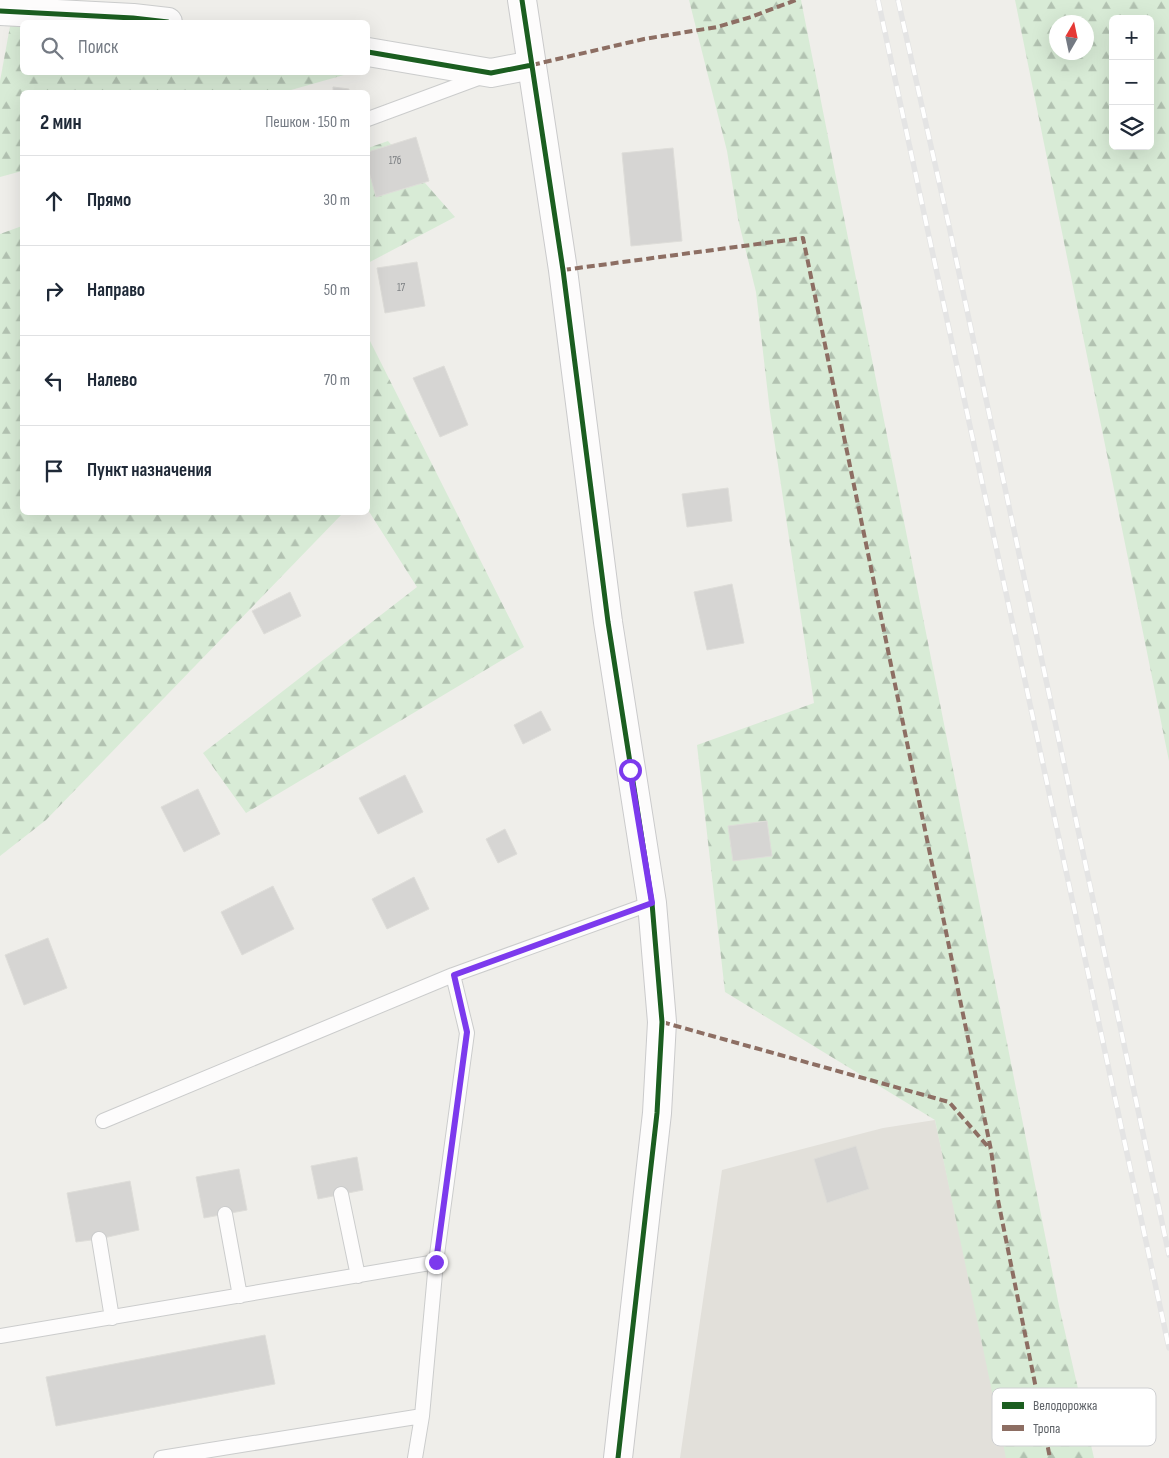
<!DOCTYPE html>
<html lang="ru">
<meta charset="utf-8">
<style>
:root{--surface:#fff;--page:#f6f6f7;--text:#1f2937;--muted:#747a83;--line:#e0e1e3}
body{margin:0;font-family:"Sofia Sans Condensed",sans-serif;background:var(--page);color:var(--text)}
.controls{position:absolute;right:15px;top:15px;display:grid;overflow:hidden;border-radius:8px;box-shadow:0 5px 20px #0002}
.controls button{width:45px;height:45px;display:grid;place-items:center;padding:0;border:0;border-bottom:1px solid var(--line);background:var(--surface);color:var(--text);font:25px sans-serif}
.compass{position:absolute;left:1049px;top:15px;width:45px;height:45px;border-radius:50%;background:var(--surface);box-shadow:0 5px 20px #0002;rotate:9deg}
.stop{position:absolute;width:15px;height:15px;margin:-11px;border:4px solid #7c3aed;border-radius:50%;background:#fff}
.stop.end{background:#7c3aed;border-color:#fff;box-shadow:0 1px 5px #0008}
.list{margin:0;padding:0;list-style:none}
h2{display:flex;justify-content:space-between;align-items:center;height:65px;margin:0;padding:0 20px;font-size:21px}
h2 small{font-size:16px;font-weight:400;color:var(--muted)}
.list li{display:grid;grid-template-columns:32px 1fr auto;gap:15px;align-items:center;box-sizing:border-box;height:90px;padding:0 20px;border-top:1px solid var(--line)}
.list b{display:block;font-size:19px;white-space:nowrap}
.list em{font-size:16px;font-style:normal;color:var(--muted)}
.icon{flex:none;width:28px;height:28px;fill:none;stroke:currentColor;stroke-width:2;stroke-linecap:round;stroke-linejoin:round}
.map{position:relative;flex:none;width:1169px;height:1458px;overflow:hidden}
.search{position:absolute;background:var(--surface);box-shadow:0 5px 20px #0002;left:20px;top:20px;width:350px;height:55px;display:flex;align-items:center;gap:12px;box-sizing:border-box;padding:0 18px;border-radius:8px;color:var(--muted);font-size:19px}
.panel{position:absolute;background:var(--surface);box-shadow:0 5px 20px #0002;left:20px;top:90px;width:350px;height:425px;border-radius:8px}
.map>svg:first-child{display:block}
.education{fill:#e2e0da}
.forest{fill:url(#forest-firs);fill-rule:evenodd}
.building{fill:#d6d5d3;stroke:#deddd9}
.lines{fill:none;stroke-linecap:round;stroke-linejoin:round}
.lane-casing{stroke:#cbcccc;stroke-width:16}
.street-casing{stroke:#cbcccc;stroke-width:30}
.secondary-casing{stroke:#cacacb;stroke-width:30}
.lane{stroke:#fdfcfc;stroke-width:14}
.street{stroke:#fdfcfc;stroke-width:28}
.secondary{stroke:#fdfcfc;stroke-width:28}
.rail-casing{stroke:#e4e4e4;stroke-width:5.5}
.rail{stroke:#fff;stroke-width:4;stroke-dasharray:11;stroke-linecap:butt}
.quiet{stroke:#8d6e63;stroke-width:4;stroke-dasharray:8 4;stroke-linecap:butt}
.cycleway-casing{stroke:#fff;stroke-width:8}
.cycleway{stroke:#1b5e20;stroke-width:5}
.route{stroke:#7c3aed;stroke-width:6}
.labels{text-anchor:middle;dominant-baseline:central;stroke-width:4;stroke-linejoin:round;paint-order:stroke}
.number-label{font-size:11px;fill:#7e8184}
.key{fill:#fff;stroke:#cfd0d2;stroke-width:1}
.key-label{font-size:14px;fill:#5f6368}
</style>
<div class="map">
<svg width="1169" height="1458" viewBox="0 0 1169 1458">
<defs>
<pattern id="forest-firs" width="22" height="20" patternUnits="userSpaceOnUse" patternTransform="scale(1.25)"><rect width="22" height="20" fill="#d8ebd6"/><path d="M5 1l3.5 6h-7zM16 11l3.5 6h-7z" fill="#b2c2b1"/></pattern>
</defs>
<rect width="100%" height="100%" fill="#efeeea"/>
<!-- education -->
<path class="education" d="M935 1120 1008 1458H680L722 1170 883 1128Z"/>
<!-- forest -->
<path class="forest" d="M689 0H801L1059 1306 1094 1458H1006L935 1120 725 992 697 745 814 703 770 412 756 292 738 219 727 151Z
M1015 0H1169V761ZM1113 19H1150V146H1113ZM1056 22H1086V52H1056Z
M11 21 22 23V72L351 73 284 92H22V171L0 177V81Z
M388 141 455 217 368 263V148Z
M22 226V512L343 513 46 820 0 856V234Z
M368 337 524 647 246 813 203 753 417 587 368 510Z"/>
<!-- building -->
<path class="building" d="M333 87 349 89V92H333Z
M416 137 429 181 376 197 368 168V152Z
M673 148 682 241 631 246 622 153Z
M417 262 425 306 385 313 377 268Z
M444 366 468 425 440 437 413 378Z
M728 488 732 521 687 527 682 494Z
M732 584 744 643 707 650 694 592Z
M290 592 301 616 264 634 252 611Z
M541 711 551 730 523 744 514 725Z
M405 775 423 812 378 834 359 798Z
M198 789 220 834 184 852 161 807Z
M767 821 772 856 733 861 728 826Z
M505 829 517 854 498 863 486 839Z
M414 877 429 909 387 929 372 899Z
M273 886 294 929 242 955 221 912Z
M48 938 67 988 24 1005 5 955Z
M856 1146 869 1189 827 1203 814 1159Z
M357 1157 363 1190 318 1199 311 1166Z
M239 1169 247 1210 204 1218 196 1177Z
M130 1181 139 1230 99 1239 76 1242 67 1193Z
M265 1335 275 1384 56 1426 46 1377Z"/>
<g class="lines">
<!-- lane casing -->
<g class="lane-casing">
<path id="lane" d="M368 119 484 76
M103 1121 453 975
M341 1194 358 1276
M225 1214 240 1296
M99 1239 112 1318
M0 1336 436 1262
M161 1458 422 1416
M415 1458 422 1416 436 1262 467 1033 453 975 652 903"/>
</g>
<!-- street casing -->
<g class="street-casing">
<path id="street" d="M0 11 133 18 168 22
M368 52 491 73 532 65"/>
</g>
<!-- secondary casing -->
<g class="secondary-casing">
<path id="secondary" d="M522 0 563 270 608 622 652 903 662 1022 657 1113 618 1458"/>
</g>
<!-- lane -->
<use href="#lane" class="lane"/>
<!-- street -->
<use href="#street" class="street"/>
<!-- secondary -->
<use href="#secondary" class="secondary"/>
<!-- rail casing -->
<g class="rail-casing">
<path id="rail" d="M878 0 1169 1348
M898 0 949 226 1169 1255"/>
</g>
<!-- rail -->
<use href="#rail" class="rail"/>
<!-- quiet -->
<path class="quiet" d="M532 65 644 39 717 27 751 17 796 0
M563 270 803 238 991 1150 998 1200 1050 1458
M662 1022 949 1102 990 1149"/>
<!-- cycleway casing -->
<g class="cycleway-casing">
<path id="cycleway" d="M522 0 563 270 608 622 652 903 662 1022 657 1113 618 1458
M0 11 133 18 168 22
M368 52 491 73 532 65"/>
</g>
<!-- cycleway -->
<use href="#cycleway" class="cycleway"/>
</g>
<g class="lines">
<!-- route -->
<path class="route" d="M436 1262 467 1032 454 975 652 903 630 770"/>
</g>
<g class="labels">
<!-- number labels -->
<g class="number-label">
<text x="395" y="160">17б</text>
<text x="401" y="287">17</text>
</g>
</g>
<!-- legend -->
<rect x="992" y="1388" width="164" height="58" rx="8" class="key"/>
<rect x="1002" y="1402" width="22" height="7" fill="#1b5e20"/>
<rect x="1002" y="1425" width="22" height="6" fill="#8d6e63"/>
<g class="key-label">
<text x="1033" y="1410">Велодорожка</text>
<text x="1033" y="1433">Тропа</text>
</g>
</svg>
<div class="controls">
<button>+</button>
<button>−</button>
<button><svg class="icon" aria-label="layers" viewBox="0 0 24 24"><path d="M12 4l9 5-9 5-9-5zM3 14l9 5 9-5"/></svg></button>
</div>
<svg class="compass" viewBox="-18 -18 36 36"><path d="M0-13l5 13h-10z" fill="#e53935"/><path d="M0 13l5-13h-10z" fill="#747a83"/></svg>
<div class="stop" style="left:630px;top:770px"></div>
<div class="stop end" style="left:436px;top:1262px"></div>
<div class="search"><svg class="icon" aria-label="search" viewBox="0 0 24 24"><circle cx="10" cy="10" r="6"/><path d="M15 15l6 6"/></svg>Поиск</div>
<section class="panel">
<h2>2 мин<small>Пешком · 150 m</small></h2>
<ul class="list">
<li><svg class="icon" aria-label="ahead" viewBox="0 0 24 24"><path d="M12 20V5M6 11l6-6 6 6"/></svg><div><b>Прямо</b></div><em>30 m</em></li>
<li><svg class="icon" aria-label="right" viewBox="0 0 24 24"><path d="M7 20v-9h11M14 6l5 5-5 5"/></svg><div><b>Направо</b></div><em>50 m</em></li>
<li><svg class="icon" aria-label="left" viewBox="0 0 24 24"><path d="M17 20v-9H6M10 6l-5 5 5 5"/></svg><div><b>Налево</b></div><em>70 m</em></li>
<li><svg class="icon" aria-label="arrive" viewBox="0 0 24 24"><path d="M6 21V4h12l-3 4 3 4H6"/></svg><div><b>Пункт назначения</b></div></li>
</ul>
</section>
</div>
